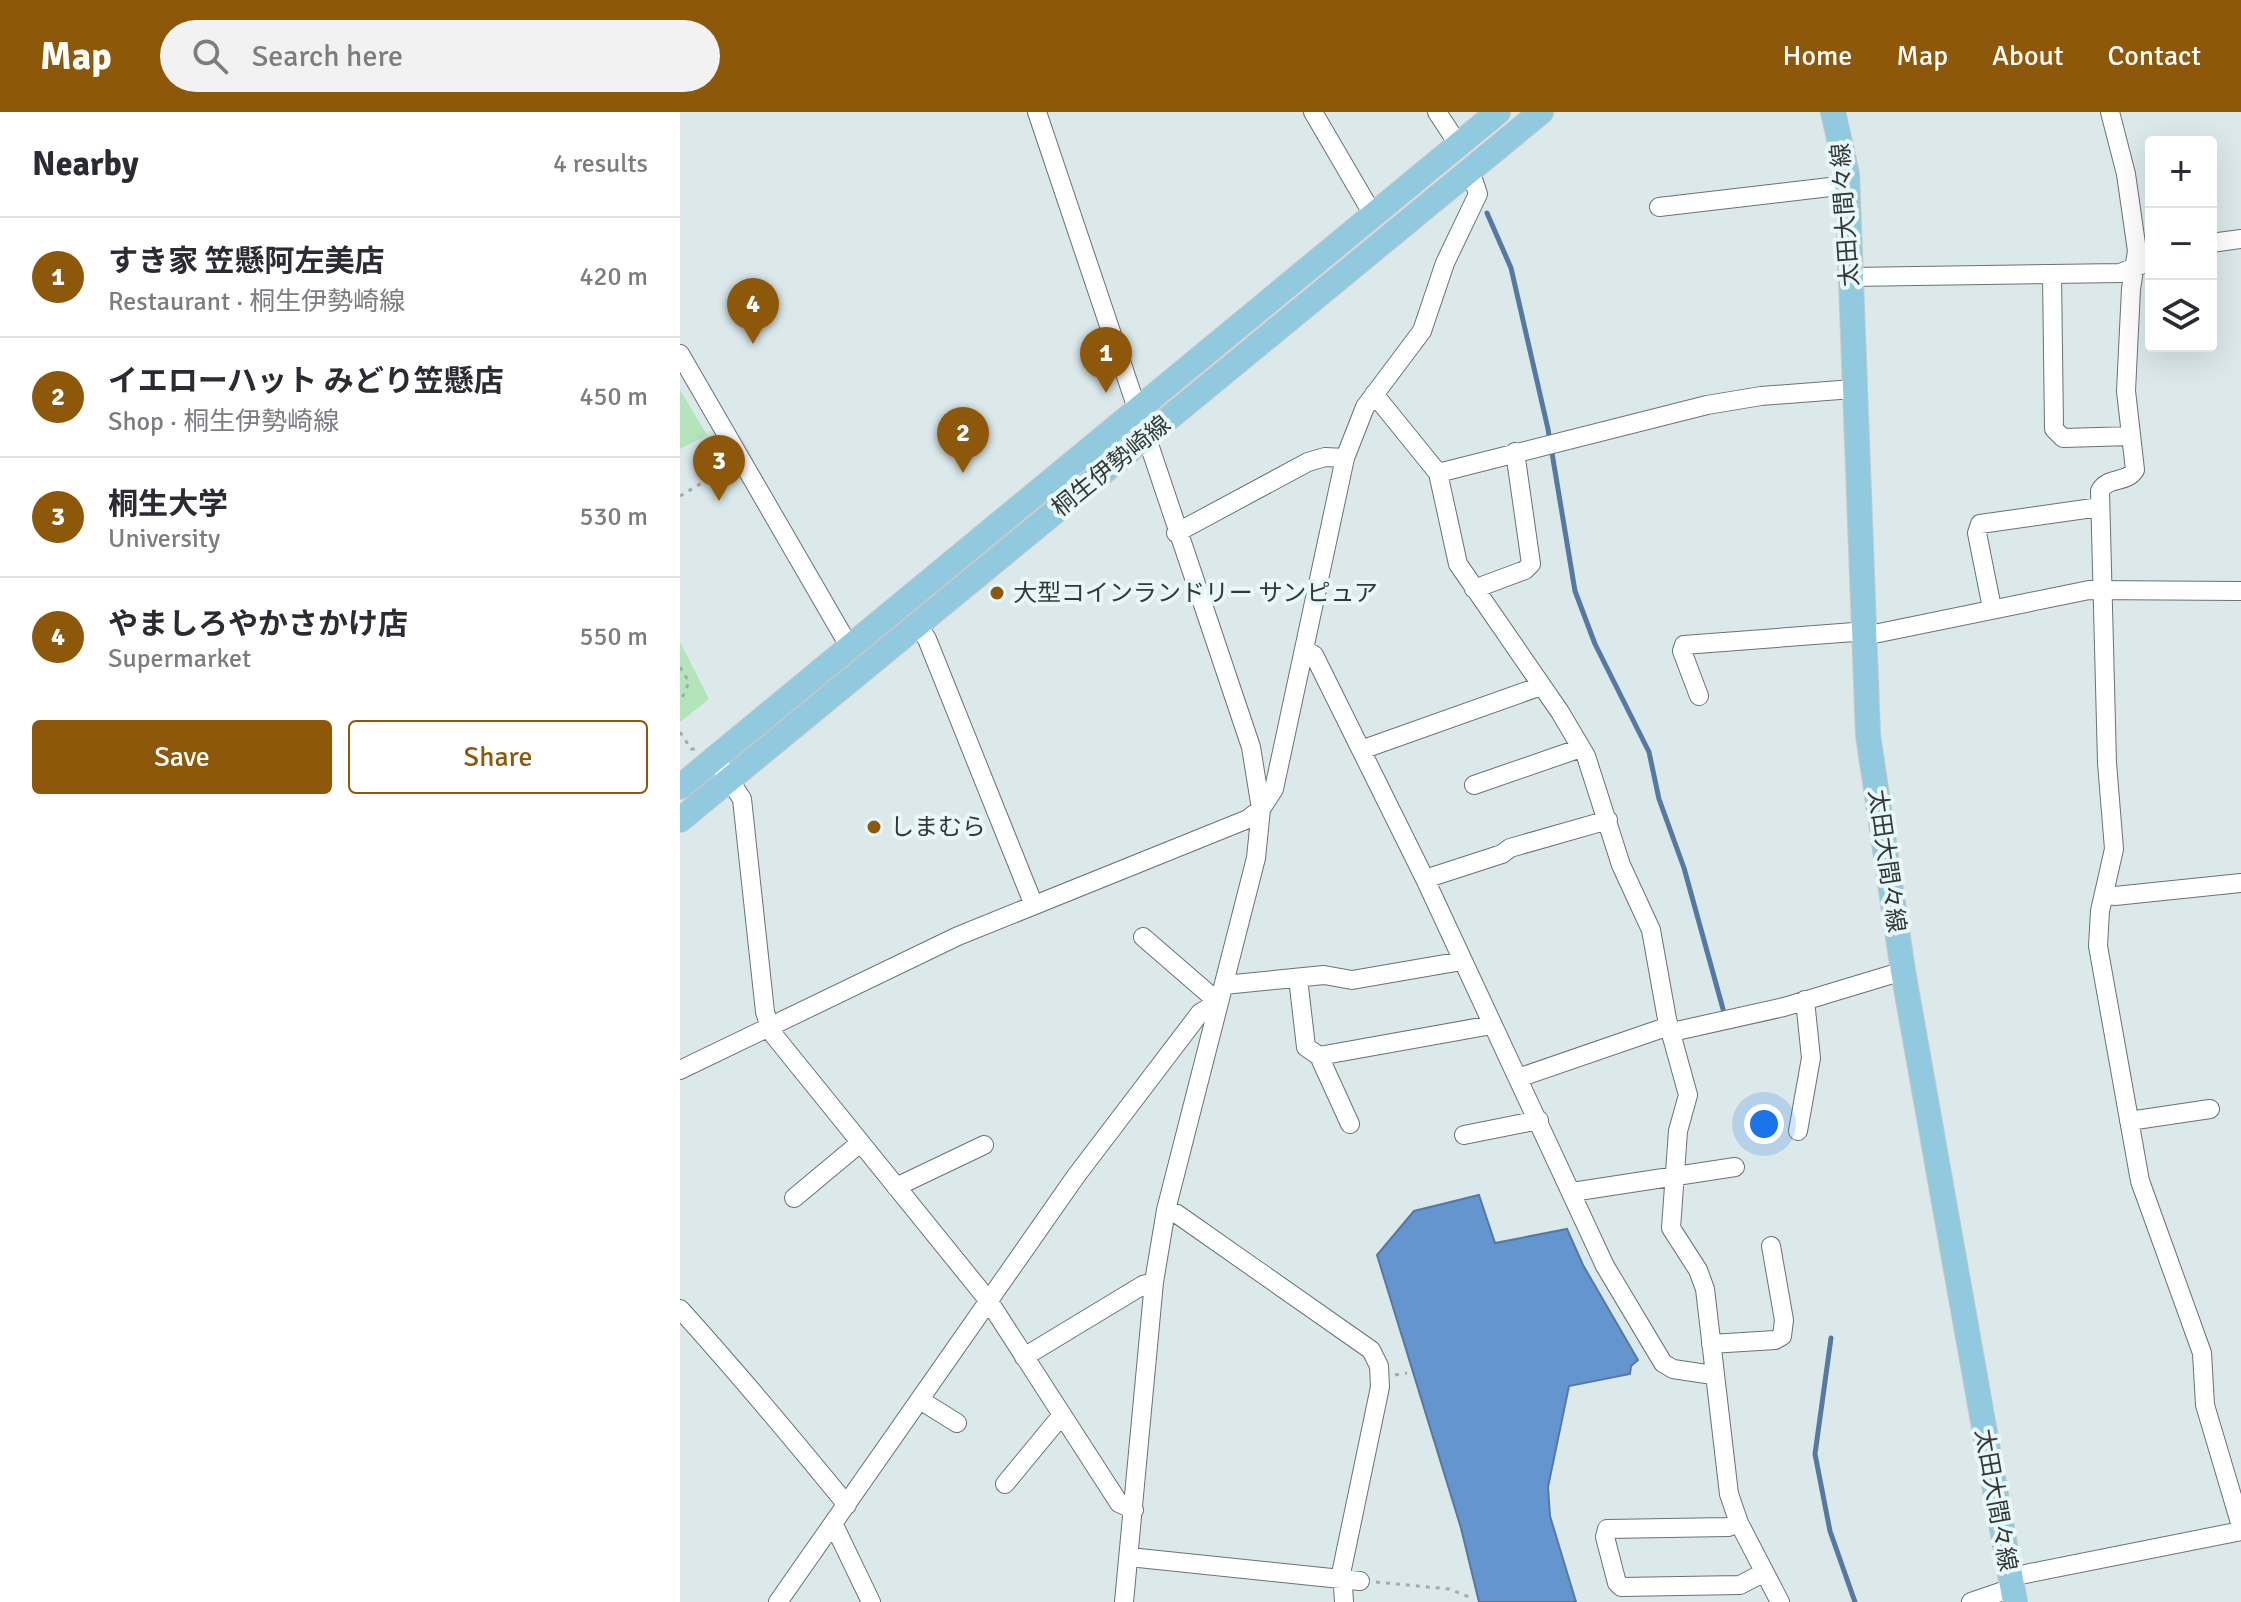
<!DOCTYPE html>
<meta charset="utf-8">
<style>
:root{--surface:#fff;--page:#f2f2f3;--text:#2b2b33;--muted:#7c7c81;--line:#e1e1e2;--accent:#8e580b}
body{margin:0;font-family:Signika,"Noto Sans JP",sans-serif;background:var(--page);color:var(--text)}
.controls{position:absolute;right:24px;top:24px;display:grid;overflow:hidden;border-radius:8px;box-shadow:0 8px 32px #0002}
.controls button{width:72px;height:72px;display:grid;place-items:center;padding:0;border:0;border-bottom:2px solid var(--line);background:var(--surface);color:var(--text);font:40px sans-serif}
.you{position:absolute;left:1084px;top:1012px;width:28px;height:28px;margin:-20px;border:6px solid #fff;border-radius:50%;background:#1a73e8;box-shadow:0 0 0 12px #1a73e833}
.badge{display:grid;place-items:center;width:52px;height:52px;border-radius:50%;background:var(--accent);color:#fff;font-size:26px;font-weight:700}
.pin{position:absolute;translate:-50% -66px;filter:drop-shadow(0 2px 4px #0008)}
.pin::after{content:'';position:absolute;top:42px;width:28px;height:24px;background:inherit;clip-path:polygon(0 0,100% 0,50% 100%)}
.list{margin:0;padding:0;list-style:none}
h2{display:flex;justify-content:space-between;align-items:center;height:104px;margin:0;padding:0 32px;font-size:34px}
h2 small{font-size:26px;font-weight:400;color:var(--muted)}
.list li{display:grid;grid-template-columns:52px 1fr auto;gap:24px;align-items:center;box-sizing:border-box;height:120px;padding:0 32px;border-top:2px solid var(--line)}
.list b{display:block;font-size:30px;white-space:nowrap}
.list p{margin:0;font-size:26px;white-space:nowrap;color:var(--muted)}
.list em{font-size:26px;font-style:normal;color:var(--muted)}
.actions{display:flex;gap:16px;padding:24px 32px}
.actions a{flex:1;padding:18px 0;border:2px solid var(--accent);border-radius:8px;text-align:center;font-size:28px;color:var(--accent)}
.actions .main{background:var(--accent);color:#fff}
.icon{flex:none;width:44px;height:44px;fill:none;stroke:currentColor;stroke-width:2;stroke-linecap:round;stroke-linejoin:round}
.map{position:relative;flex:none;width:1561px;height:1490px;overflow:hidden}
header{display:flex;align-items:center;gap:48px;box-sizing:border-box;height:112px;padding:0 40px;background:var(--accent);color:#fff}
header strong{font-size:38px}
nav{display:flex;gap:44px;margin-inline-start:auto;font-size:28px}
.search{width:560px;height:72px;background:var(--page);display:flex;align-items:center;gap:20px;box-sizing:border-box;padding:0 28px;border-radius:44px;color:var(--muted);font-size:30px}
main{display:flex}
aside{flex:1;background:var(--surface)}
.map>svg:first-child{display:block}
.green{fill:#b4e4b9}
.water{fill:#6595ce;stroke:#5679a1;stroke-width:2}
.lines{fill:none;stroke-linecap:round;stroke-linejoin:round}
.stream{stroke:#5679a1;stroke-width:5}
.minor-casing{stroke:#677374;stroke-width:20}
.major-casing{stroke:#c6c7c7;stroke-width:26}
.path{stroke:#a1acad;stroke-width:3;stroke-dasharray:4 6;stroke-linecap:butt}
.minor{stroke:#fff;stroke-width:18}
.major{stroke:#91c9df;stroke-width:24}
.poi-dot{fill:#8e580b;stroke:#e8f7f7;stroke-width:3}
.labels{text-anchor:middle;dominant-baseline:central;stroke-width:8;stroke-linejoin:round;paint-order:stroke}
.street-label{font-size:24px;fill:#333838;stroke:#e8f7f7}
.poi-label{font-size:24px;fill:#333838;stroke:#e8f7f7;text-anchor:start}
</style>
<header>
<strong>Map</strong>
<div class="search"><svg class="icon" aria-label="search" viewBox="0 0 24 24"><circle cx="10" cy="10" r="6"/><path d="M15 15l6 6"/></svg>Search here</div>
<nav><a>Home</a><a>Map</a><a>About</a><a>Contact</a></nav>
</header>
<main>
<aside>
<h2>Nearby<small>4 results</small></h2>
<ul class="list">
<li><span class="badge">1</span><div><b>すき家 笠懸阿左美店</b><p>Restaurant · 桐生伊勢崎線</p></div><em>420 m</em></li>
<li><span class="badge">2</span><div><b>イエローハット みどり笠懸店</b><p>Shop · 桐生伊勢崎線</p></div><em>450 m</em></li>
<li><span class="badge">3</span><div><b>桐生大学</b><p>University</p></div><em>530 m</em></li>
<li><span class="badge">4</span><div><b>やましろやかさかけ店</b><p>Supermarket</p></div><em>550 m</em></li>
</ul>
<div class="actions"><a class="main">Save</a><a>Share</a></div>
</aside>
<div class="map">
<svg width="1561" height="1490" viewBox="0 0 1561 1490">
<rect width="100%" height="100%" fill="#dbe9ea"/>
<!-- green -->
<path class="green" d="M0 278 27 323 0 337Z
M0 530 29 587 0 610Z"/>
<!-- water -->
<path class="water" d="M799 1083 815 1131 887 1117 903 1153 958 1248 951 1254 950 1262 889 1274 868 1375 870 1404 896 1490H799L781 1416 697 1143 734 1099Z"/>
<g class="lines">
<!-- stream -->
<path class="stream" d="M807 101 831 156 868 317 895 479 915 532 969 640 979 687 1004 756 1043 897
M1151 1226 1135 1342 1150 1419 1175 1490"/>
<!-- minor casing -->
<g class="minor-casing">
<path id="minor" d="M357 0 571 635 581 697 576 746 486 1098 474 1170 444 1490
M633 0 692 101
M757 0 778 32
M1430 0 1446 62 1457 139 1451 177 1446 279 1455 358C1446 372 1428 364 1420 379L1427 651 1434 737 1420 799 1418 834 1460 1069 1522 1241 1525 1293 1561 1414
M979 95 1167 73
M1531 131 1561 127
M1372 162 1374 317 1383 326 1451 324
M1170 165 1440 161 1471 149
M0 242 169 534
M694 282 758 361 778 452 880 600 906 644 941 753 971 818 987 907 1008 983 998 1019 991 1116 1018 1158 1025 1177 1049 1382 1059 1411 1100 1490
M758 361 1027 293 1081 284 1173 277
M496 421 628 350 645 345 665 346
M794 477 845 458 851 452 835 340
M1312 496 1297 421 1300 412 1420 395
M237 512 247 527 353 791
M624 537 634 543 745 767 925 1154 983 1251 993 1257 1033 1263
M1019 584 1002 539 1004 533 1174 520 1194 522 1409 478 1561 479
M681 638 861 574
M35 646 62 687 85 900 92 921 308 1188 439 1391 454 1398
M794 673 901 636
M745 767 822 742 830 736 928 708
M1424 782 1435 784 1561 771
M618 866 626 935 639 944 812 913
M544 873 644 863 672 868 782 849
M992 920 1104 895 1223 859
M639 944 670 1012
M0 958 278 824 568 707 581 697 594 677 665 346 685 295 742 219 765 151 798 82 790 58
M838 966 989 914
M1449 1009 1530 997
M1118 1019 1131 946 1125 888
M784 1023 859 1008
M216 1075 304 1033
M892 1080 1055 1055
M114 1086 180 1031
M486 1098 497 1102 691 1238 699 1254 700 1275 662 1457 664 1490
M0 1197C58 1261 113 1327 167 1393
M1031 1232 1095 1228 1102 1224 1104 1208 1091 1134
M344 1245 463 1173 474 1170
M240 1288 277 1311
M325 1372 381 1304
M153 1411 191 1490
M1059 1411 1048 1415 927 1417 925 1425 937 1471 941 1475 1060 1473 1083 1461
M449 1445 680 1469
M1330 1465 1561 1419
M98 1490 396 1064 520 901 538 890 463 825
M1291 1490 1332 1476"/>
</g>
<!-- major casing -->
<g class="major-casing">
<path id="major" d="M1153 0 1167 62 1188 623 1223 859 1335 1490
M0 675 818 0
M0 708 861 0"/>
</g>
<!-- path -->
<path class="path" d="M0 384 37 362
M0 555 9 570 0 591
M0 620 11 637H15
M715 1263 727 1261
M696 1470 769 1477 792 1486"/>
<!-- minor -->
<use href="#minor" class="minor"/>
<!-- major -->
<use href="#major" class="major"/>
</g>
<!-- markers -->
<g class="poi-dot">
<circle cx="317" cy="481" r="8"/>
<circle cx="194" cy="715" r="8"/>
</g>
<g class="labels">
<!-- street labels -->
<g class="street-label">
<text transform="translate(1165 103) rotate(-94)">太田大間々線</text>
<text transform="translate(431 354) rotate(-39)">桐生伊勢崎線</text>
<text transform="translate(1207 749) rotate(82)">太田大間々線</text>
<text transform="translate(1316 1388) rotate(80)">太田大間々線</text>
</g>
<!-- poi labels -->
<g class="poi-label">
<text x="333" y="481">大型コインランドリー サンピュア</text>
<text x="210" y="715">しまむら</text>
</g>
</g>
</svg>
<div class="controls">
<button>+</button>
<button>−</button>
<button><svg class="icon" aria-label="layers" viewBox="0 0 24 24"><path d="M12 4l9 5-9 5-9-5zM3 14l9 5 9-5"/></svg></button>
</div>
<div class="you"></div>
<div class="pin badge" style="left:426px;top:281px">1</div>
<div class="pin badge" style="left:283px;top:361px">2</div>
<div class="pin badge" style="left:39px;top:389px">3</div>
<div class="pin badge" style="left:73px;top:232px">4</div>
</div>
</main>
